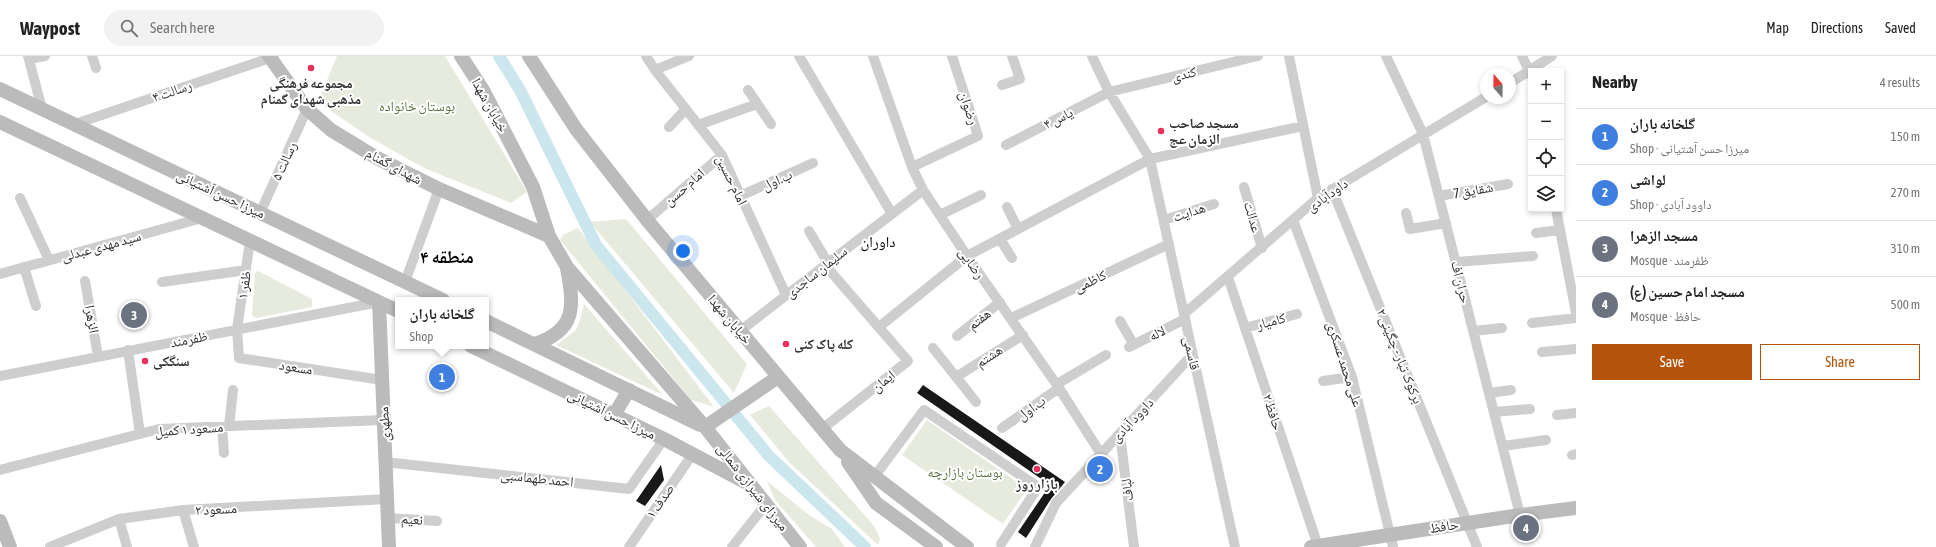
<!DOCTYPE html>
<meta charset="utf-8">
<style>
:root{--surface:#fff;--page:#f2f2f2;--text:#222;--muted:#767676;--line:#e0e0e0;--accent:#b45309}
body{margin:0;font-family:"Asap Condensed","Noto Naskh Arabic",sans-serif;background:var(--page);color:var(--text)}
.controls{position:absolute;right:12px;top:12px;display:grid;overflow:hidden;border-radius:0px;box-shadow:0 2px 6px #0003}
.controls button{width:36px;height:36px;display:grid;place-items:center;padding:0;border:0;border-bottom:1px solid var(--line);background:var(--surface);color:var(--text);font:20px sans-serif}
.compass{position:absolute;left:1480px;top:12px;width:36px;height:36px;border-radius:50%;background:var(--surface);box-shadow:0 2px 6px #0003;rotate:340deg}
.you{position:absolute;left:683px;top:195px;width:14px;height:14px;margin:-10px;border:3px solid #fff;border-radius:50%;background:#1a73e8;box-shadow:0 0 0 6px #1a73e833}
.badge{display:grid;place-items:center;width:26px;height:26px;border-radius:50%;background:var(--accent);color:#fff;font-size:13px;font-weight:700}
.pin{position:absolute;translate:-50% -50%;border:2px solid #fff;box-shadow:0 1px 4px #0006}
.popup{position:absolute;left:395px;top:241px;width:94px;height:52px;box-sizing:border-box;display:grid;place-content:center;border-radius:0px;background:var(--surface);filter:drop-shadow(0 1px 3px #0005);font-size:13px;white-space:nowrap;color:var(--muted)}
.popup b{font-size:15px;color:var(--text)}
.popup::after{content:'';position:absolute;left:50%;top:100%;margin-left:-8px;border:8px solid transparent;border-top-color:var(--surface)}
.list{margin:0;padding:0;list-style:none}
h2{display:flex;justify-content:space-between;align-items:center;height:52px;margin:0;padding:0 16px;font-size:17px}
h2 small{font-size:13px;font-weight:400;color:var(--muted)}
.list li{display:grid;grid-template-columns:26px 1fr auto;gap:12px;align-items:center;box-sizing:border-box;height:56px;padding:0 16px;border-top:1px solid var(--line)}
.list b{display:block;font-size:15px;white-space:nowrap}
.list p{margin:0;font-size:13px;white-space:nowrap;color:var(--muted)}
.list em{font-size:13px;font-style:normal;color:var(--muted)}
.actions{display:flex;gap:8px;padding:12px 16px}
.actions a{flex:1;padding:9px 0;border:1px solid var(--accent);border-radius:0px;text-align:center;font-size:14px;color:var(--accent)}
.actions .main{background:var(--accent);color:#fff}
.icon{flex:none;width:22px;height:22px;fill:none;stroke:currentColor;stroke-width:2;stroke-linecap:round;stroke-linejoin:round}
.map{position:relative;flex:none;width:1576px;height:491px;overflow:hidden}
header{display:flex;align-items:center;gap:24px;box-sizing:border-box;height:56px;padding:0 20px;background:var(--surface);border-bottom:1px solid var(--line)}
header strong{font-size:19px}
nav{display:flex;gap:22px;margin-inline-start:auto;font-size:14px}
.search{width:280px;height:36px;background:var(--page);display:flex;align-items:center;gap:10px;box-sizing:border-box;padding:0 14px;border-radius:22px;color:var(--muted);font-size:15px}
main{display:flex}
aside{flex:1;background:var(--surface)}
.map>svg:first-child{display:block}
.green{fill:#e7ebdd}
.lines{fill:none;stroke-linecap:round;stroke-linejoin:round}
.canal{stroke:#cce6ee;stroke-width:12}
.building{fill:#181818}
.street{stroke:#cecece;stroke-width:10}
.secondary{stroke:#bbb;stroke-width:14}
.poi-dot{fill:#eb315b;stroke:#fff;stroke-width:1.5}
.labels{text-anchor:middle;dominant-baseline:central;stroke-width:4;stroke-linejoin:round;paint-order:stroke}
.street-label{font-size:14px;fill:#313131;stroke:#fff}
.poi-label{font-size:14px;font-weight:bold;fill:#313131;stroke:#fff;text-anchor:start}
.park-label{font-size:14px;fill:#5c6f3d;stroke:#fff}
.neighbourhood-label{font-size:15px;fill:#000;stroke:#fff}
.district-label{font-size:18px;font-weight:bold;fill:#000;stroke:#fff}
</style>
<header>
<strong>Waypost</strong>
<div class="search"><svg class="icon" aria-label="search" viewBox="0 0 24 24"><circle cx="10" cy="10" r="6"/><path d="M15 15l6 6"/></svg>Search here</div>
<nav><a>Map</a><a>Directions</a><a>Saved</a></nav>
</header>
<main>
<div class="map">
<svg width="1576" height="491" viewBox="0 0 1576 491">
<rect width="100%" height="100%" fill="#fff"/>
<!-- green -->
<path class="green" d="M337 0H445L527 136 511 147 424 112 369 81 318 46Z
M626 163 747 308 734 337 590 166Z
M578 172 714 351 691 344 560 184 563 179Z
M258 215 312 243V251L256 262 252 259 255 217Z
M584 248 663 339 556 289 576 274 580 264Z
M769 350 874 470 880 482 878 489 789 406 750 359Z
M927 364 1027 433 1003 468 902 399Z
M767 425 809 459 832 473 845 491H816L775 444Z"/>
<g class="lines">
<!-- canal -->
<path class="canal" d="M499 0 520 34 596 189 769 400 865 491"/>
</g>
<!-- building -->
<path class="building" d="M923 329 1065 426 1051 443 1026 482 1018 476 1050 429 917 337Z
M661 409 664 424 645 450 636 445Z"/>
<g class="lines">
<!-- street -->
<path class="street" d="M28 0 42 53
M92 0 96 12
M646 0 655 14 722 99 786 239
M799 0 892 158
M873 0 912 111 923 134 967 200 1059 332 1101 398
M1092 0 1109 36 1150 103 1235 491
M1289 0 1318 142
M1386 0 1423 78 1520 459
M1522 0 1531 19
M29 3 45 0
M655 14 689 0
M1510 27 1552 0
M1002 29 1020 23 1012 0
M748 34 771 68
M75 68 270 2
M698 69 757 48
M669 71 686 53
M1006 89 1109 36 1258 0
M912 111 978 80 952 0
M1244 131 1262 192
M1332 133 1477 491
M740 140 813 107
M1439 140 1508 128
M20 142 49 204
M1007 151 1018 173
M1556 153 1576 257
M260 157 307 53
M1406 157 1410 173 1446 167
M940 159 981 139
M647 164 722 99
M1164 164 1214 148
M1293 164 1352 321 1393 491
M809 175 828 207
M1536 177 1560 174
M1000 183 1012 202
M250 185 237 273 239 302 382 324
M1456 206 1533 200
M24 211 36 250
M0 218 202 162
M1228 221 1318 490
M85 225 98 300
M162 226 246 214
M405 226 439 133
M1184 258 1318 142 1486 41
M1011 262 1169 188
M1120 265 1134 289
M1532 267 1576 262
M879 271 967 200 1150 103 1303 70
M1245 272 1297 258
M740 275 923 134
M1474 275 1502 272
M957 280 1000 246
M1129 291 1185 263
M933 292 976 346
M128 294 140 378
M1542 296 1576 293
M0 320 379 246
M956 321 1023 279
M1323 325 1352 321
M1057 328 1106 299
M1489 337 1511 334
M1494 356 1530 353
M1557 359 1576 357
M229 370 233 334
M222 371 224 397
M1002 372 1059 332
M822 373 908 305 825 209
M1120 378 1134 491
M1503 390 1546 384
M1572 399 1576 398
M385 406 629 433 664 383
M0 414 159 373 383 364
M874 421 924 354 1038 431 1001 488
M183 454 194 491
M388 462 437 465
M119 463 127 491
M50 491 119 463 183 454 387 443
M629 491 692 399
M732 491 766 448
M1035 491 1056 447 1192 299"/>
<!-- secondary -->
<path class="secondary" d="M269 0 307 53 331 74 377 102 439 133 549 180
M461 0 483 34 533 131 549 180 567 211 705 371 800 491
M529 0 576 73 647 164 840 394 967 491
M0 33 443 244
M0 66 398 255
M379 246 389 491
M486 265 700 369
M535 288C577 274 574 250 567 212
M471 290 664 383 747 427
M614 359 629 334
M705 371 778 321
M848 406 876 447 936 491
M0 465 10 491
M1311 491 1520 459 1576 452"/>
</g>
<!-- markers -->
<g class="poi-dot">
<circle cx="311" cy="12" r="4"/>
<circle cx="1161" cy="75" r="4"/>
<circle cx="786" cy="288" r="4"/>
<circle cx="145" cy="305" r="4"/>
<circle cx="1037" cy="413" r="4"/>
</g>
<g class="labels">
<!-- street labels -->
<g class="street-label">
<text transform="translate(1184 18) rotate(-14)">کندی</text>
<text transform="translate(172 35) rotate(-19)">رسالت ۴</text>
<text transform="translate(490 49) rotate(61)">خیابان شهدا</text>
<text transform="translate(969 52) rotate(72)">رضوان</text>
<text transform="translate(1058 62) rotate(-27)">یاس ۴</text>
<text transform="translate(284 105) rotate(-65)">رسالت ۵</text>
<text transform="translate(394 110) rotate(28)">شهدای گمنام</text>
<text transform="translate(732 124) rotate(64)">امام حسین</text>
<text transform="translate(777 124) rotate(-24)">ب.اول</text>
<text transform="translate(684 131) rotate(-41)">امام حسن</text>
<text transform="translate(1473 134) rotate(-10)">شقایق 7</text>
<text transform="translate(221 138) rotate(25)">میرزا حسن آشتیانی</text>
<text transform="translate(1327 139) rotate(-35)">داودآبادی</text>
<text transform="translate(1189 156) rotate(-18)">هدایت</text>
<text transform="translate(1253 161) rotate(74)">عدالت</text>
<text transform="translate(101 190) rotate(-15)">سید مهدی عبدلی</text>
<text transform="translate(972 207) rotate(55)">رضایی</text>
<text transform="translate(816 216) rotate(-38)">سلیمان ساجدی</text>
<text transform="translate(1090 225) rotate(-25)">کاظمی</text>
<text transform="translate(1461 226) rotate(76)">حران اف</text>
<text transform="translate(244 229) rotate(-82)">ظفر ۱</text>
<text transform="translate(92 263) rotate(80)">الزهرا</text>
<text transform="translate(730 263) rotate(50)">خیابان شهدا</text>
<text transform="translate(979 263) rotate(-38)">هفتم</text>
<text transform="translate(1271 265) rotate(-15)">کامیار</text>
<text transform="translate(1157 277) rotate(-26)">لاله</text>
<text transform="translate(189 283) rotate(-11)">ظفرمند</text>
<text transform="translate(1192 297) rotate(78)">قاسمی</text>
<text transform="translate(989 300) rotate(-33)">هشتم</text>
<text transform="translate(1400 300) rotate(68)">برکوک تبار - چگینی ۲</text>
<text transform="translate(1345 308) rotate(72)">علی محمد عسکری</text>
<text transform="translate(296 311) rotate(9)">مسعود</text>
<text transform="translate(883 325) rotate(-39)">ایمان</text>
<text transform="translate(1031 352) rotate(-36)">ب.اول</text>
<text transform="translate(1273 356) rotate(72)">حافظ ۲</text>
<text transform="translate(612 358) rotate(26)">میرزا حسن آشتیانی</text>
<text transform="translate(1132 364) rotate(-47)">داوود آبادی</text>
<text transform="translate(384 368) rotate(-93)">مطهری</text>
<text transform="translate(189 373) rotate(-4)">مسعود ۱ کمیل</text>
<text transform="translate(537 422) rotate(6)">احمد طهماسبی</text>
<text transform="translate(753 431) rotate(52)">میرزای شیرازی شمالی</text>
<text transform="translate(1127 434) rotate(-97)">لباف</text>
<text transform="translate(660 445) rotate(-56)">صدف ۱</text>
<text transform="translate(216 453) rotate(-3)">مسعود ۲</text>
<text transform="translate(412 463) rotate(4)">نعیم</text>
<text transform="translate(1444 470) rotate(-9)">حافظ</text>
</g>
<!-- poi labels -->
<g class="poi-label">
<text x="311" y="27" text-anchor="middle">مجموعه فرهنگی<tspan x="311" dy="16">مذهبی شهدای گمنام</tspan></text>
<text x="1169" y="67">مسجد صاحب<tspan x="1169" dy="16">الزمان عج</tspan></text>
<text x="794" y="288">کله پاک کنی</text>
<text x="153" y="305">سنگکی</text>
<text x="1037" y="428" text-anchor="middle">بازار روز</text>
</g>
<!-- park labels -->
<g class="park-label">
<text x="417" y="50">بوستان خانواده</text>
<text x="965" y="416">بوستان بازارچه</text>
</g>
<!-- neighbourhood labels -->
<g class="neighbourhood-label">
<text x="878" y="185">داوران</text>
</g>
<!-- district labels -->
<g class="district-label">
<text x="447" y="200">منطقه ۴</text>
</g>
</g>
</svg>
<div class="controls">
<button>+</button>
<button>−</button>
<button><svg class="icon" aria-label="locate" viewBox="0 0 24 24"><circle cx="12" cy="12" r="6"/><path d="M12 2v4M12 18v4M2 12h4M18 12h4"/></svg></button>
<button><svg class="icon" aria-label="layers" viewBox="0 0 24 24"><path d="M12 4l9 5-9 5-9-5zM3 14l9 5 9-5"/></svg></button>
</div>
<svg class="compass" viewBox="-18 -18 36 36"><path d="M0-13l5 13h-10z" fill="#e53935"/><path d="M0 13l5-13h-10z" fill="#767676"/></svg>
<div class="you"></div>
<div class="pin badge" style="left:442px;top:321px;background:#3f7fe0">1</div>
<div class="popup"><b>گلخانه باران</b>Shop</div>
<div class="pin badge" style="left:1100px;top:413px;background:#3f7fe0">2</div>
<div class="pin badge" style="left:134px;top:259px;background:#6b7280">3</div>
<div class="pin badge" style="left:1526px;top:472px;background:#6b7280">4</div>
</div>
<aside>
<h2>Nearby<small>4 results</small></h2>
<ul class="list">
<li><span class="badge" style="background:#3f7fe0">1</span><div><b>گلخانه باران</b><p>Shop · میرزا حسن آشتیانی</p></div><em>150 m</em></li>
<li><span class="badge" style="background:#3f7fe0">2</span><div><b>لواشی</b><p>Shop · داوود آبادی</p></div><em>270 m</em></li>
<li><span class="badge" style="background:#6b7280">3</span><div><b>مسجد الزهرا</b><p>Mosque · ظفرمند</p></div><em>310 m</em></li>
<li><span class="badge" style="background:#6b7280">4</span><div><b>مسجد امام حسین (ع)</b><p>Mosque · حافظ</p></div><em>500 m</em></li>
</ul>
<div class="actions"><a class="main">Save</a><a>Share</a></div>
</aside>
</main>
